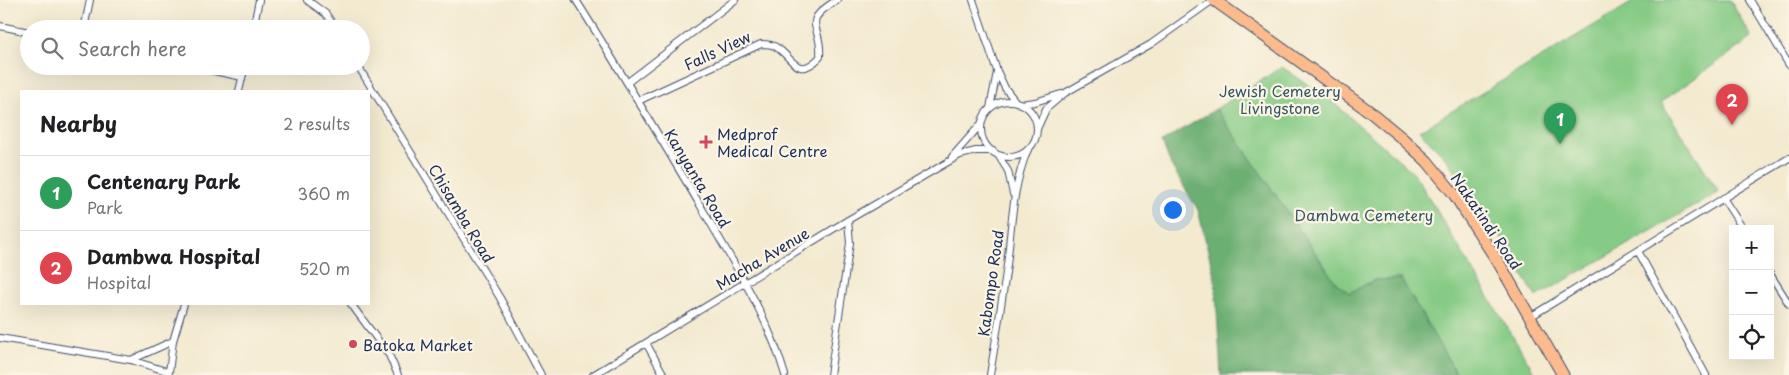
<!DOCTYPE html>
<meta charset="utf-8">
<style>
:root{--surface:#fff;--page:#f2f2f2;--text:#202124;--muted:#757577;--line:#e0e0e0;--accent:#d1495b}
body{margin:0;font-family:"Playpen Sans",sans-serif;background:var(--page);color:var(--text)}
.controls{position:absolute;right:15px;bottom:15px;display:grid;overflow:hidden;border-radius:0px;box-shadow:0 5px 20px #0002}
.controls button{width:45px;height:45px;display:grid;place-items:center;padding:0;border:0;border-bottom:1px solid var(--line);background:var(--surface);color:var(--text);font:25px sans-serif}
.you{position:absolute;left:1172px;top:209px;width:18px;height:18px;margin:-12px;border:4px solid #fff;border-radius:50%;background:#1a73e8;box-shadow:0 0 0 8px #1a73e833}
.badge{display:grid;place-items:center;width:32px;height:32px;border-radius:50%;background:var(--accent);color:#fff;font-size:16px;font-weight:700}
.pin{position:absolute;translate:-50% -41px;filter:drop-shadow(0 1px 2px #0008)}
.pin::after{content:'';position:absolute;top:26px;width:18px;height:15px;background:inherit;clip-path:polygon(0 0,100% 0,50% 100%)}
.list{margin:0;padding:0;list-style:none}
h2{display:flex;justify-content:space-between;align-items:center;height:65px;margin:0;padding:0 20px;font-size:21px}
h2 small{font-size:16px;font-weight:400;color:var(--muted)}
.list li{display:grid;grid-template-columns:32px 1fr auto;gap:15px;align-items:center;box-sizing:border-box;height:75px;padding:0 20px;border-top:1px solid var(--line)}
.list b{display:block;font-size:19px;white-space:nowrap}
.list p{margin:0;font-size:16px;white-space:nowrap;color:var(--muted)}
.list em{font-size:16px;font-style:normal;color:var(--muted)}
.icon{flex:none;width:28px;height:28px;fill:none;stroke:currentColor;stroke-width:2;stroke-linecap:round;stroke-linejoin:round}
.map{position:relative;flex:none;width:1789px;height:375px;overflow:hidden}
.search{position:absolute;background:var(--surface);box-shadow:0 5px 20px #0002;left:20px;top:20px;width:350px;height:55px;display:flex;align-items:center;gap:12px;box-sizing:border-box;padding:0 18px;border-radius:28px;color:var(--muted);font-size:19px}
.panel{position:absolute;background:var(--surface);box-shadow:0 5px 20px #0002;left:20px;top:90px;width:350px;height:215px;border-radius:0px}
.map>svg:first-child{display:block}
.green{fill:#86cb85;stroke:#507d72}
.forest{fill:#6caf72;stroke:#446f68}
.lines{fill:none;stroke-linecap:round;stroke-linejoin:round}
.street-casing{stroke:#3b4b6f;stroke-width:8}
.highway-casing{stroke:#3b4b6f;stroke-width:13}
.street{stroke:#fff;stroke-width:6}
.highway{stroke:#fbbb8d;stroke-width:11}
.poi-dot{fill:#d1495b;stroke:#fcf5e5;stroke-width:2}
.labels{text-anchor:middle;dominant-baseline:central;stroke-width:4.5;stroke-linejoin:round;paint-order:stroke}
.street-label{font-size:15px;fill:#1b2f5e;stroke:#fcf5e5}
.park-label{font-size:15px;fill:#365668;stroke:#fcf5e5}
.poi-label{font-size:15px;fill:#1b2f5e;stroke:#fcf5e5;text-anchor:start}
</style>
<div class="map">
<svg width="1789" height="375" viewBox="0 0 1789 375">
<rect width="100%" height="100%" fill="#fcf5e5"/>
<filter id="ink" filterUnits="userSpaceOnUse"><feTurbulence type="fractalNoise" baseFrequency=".02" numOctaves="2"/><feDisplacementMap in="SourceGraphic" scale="10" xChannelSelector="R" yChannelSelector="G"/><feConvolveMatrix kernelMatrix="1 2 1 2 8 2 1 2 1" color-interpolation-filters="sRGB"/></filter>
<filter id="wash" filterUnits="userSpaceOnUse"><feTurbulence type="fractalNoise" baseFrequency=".0096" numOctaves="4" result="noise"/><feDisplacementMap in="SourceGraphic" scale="20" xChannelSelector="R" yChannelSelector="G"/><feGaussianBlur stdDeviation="1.12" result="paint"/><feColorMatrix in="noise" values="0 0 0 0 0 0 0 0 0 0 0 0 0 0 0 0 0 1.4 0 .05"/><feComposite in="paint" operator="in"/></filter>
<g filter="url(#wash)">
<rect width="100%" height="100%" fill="#f3ead0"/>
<!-- green -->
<path class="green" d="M1636 0H1730L1752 38 1661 102 1719 192 1536 297 1502 239 1445 157 1419 131Z
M1282 67 1329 99 1414 173 1536 375H1457L1401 279 1375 280 1349 293 1336 283 1244 149 1216 109Z"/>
<!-- forest -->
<path class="forest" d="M1216 109 1244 149 1336 283 1349 293 1375 280 1401 279 1457 375H1221L1215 279 1198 210 1171 165 1162 142Z"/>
</g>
<g filter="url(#ink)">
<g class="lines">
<!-- street casing -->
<g class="street-casing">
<path id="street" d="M307 0 326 14 336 29
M576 0C619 68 659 136 700 205 731 259 768 315 785 375
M973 0 997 71 1005 88 1016 102
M1750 0 1789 65
M0 26 29 32
M84 29 90 0
M253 29 259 0
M191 66 242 77
M358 66 500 298 541 375
M628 82 735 0
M239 91 245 66
M638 101 761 44C766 44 772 44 776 47 793 57 797 81 820 57 823 24 798 24 837 0
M981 129a28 28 0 1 1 56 0a28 28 0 1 1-56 0Z
M1020 104 1035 102 1061 94
M990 108 997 72
M1037 129 1046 109 1065 93 1151 44 1213 0
M998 155 1008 171 1013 194
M952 157 981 124
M1723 198 1743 229
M1638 251 1706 375
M1770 274 1789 304
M351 304 389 355 398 375
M1530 317 1789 158
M0 338 131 360 169 372 173 341 184 304
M646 343 664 375
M131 360 173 341
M593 375 848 220 960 155 976 151H993
M830 375 850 243 848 220
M990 375C996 338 1002 302 1007 265 1012 224 1012 188 1028 149"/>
</g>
<!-- highway casing -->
<g class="highway-casing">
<path id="highway" d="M1214 0 1369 111 1403 139 1427 161 1454 194 1500 265 1563 375"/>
</g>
<!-- street -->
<use href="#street" class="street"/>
<!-- highway -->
<use href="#highway" class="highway"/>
</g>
</g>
<!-- markers -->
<g class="poi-dot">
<path d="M703.5 134.5h5v5h5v5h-5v5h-5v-5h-5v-5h5z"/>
<circle cx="353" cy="344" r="5"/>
</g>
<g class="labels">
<!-- street labels -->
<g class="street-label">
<text transform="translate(717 50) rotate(-25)">Falls View</text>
<text transform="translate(698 178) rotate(59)">Kanyanta Road</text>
<text transform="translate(462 213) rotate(59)">Chisamba Road</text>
<text transform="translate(1487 221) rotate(56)">Nakatindi Road</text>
<text transform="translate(762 258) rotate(-31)">Macha Avenue</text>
<text transform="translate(990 283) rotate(-82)">Kabompo Road</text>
</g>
<!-- park labels -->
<g class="park-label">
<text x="1280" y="90">Jewish Cemetery<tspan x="1280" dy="17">Livingstone</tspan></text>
<text x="1364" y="214">Dambwa Cemetery</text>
</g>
<!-- poi labels -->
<g class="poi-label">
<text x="717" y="133">Medprof<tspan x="717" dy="17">Medical Centre</tspan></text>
<text x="363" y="344">Batoka Market</text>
</g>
</g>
</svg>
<div class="controls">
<button>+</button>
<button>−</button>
<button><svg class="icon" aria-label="locate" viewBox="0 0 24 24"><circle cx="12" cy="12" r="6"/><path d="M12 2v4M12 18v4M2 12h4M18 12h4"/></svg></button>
</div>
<div class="you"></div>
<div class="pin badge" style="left:1560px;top:144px;background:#2e9e5b">1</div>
<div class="pin badge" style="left:1732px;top:125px;background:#e0444e">2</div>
<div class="search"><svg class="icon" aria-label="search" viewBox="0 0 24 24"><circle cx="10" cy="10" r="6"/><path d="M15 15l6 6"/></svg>Search here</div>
<section class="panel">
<h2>Nearby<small>2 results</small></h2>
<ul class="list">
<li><span class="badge" style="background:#2e9e5b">1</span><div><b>Centenary Park</b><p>Park</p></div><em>360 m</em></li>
<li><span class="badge" style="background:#e0444e">2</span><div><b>Dambwa Hospital</b><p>Hospital</p></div><em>520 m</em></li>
</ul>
</section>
</div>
